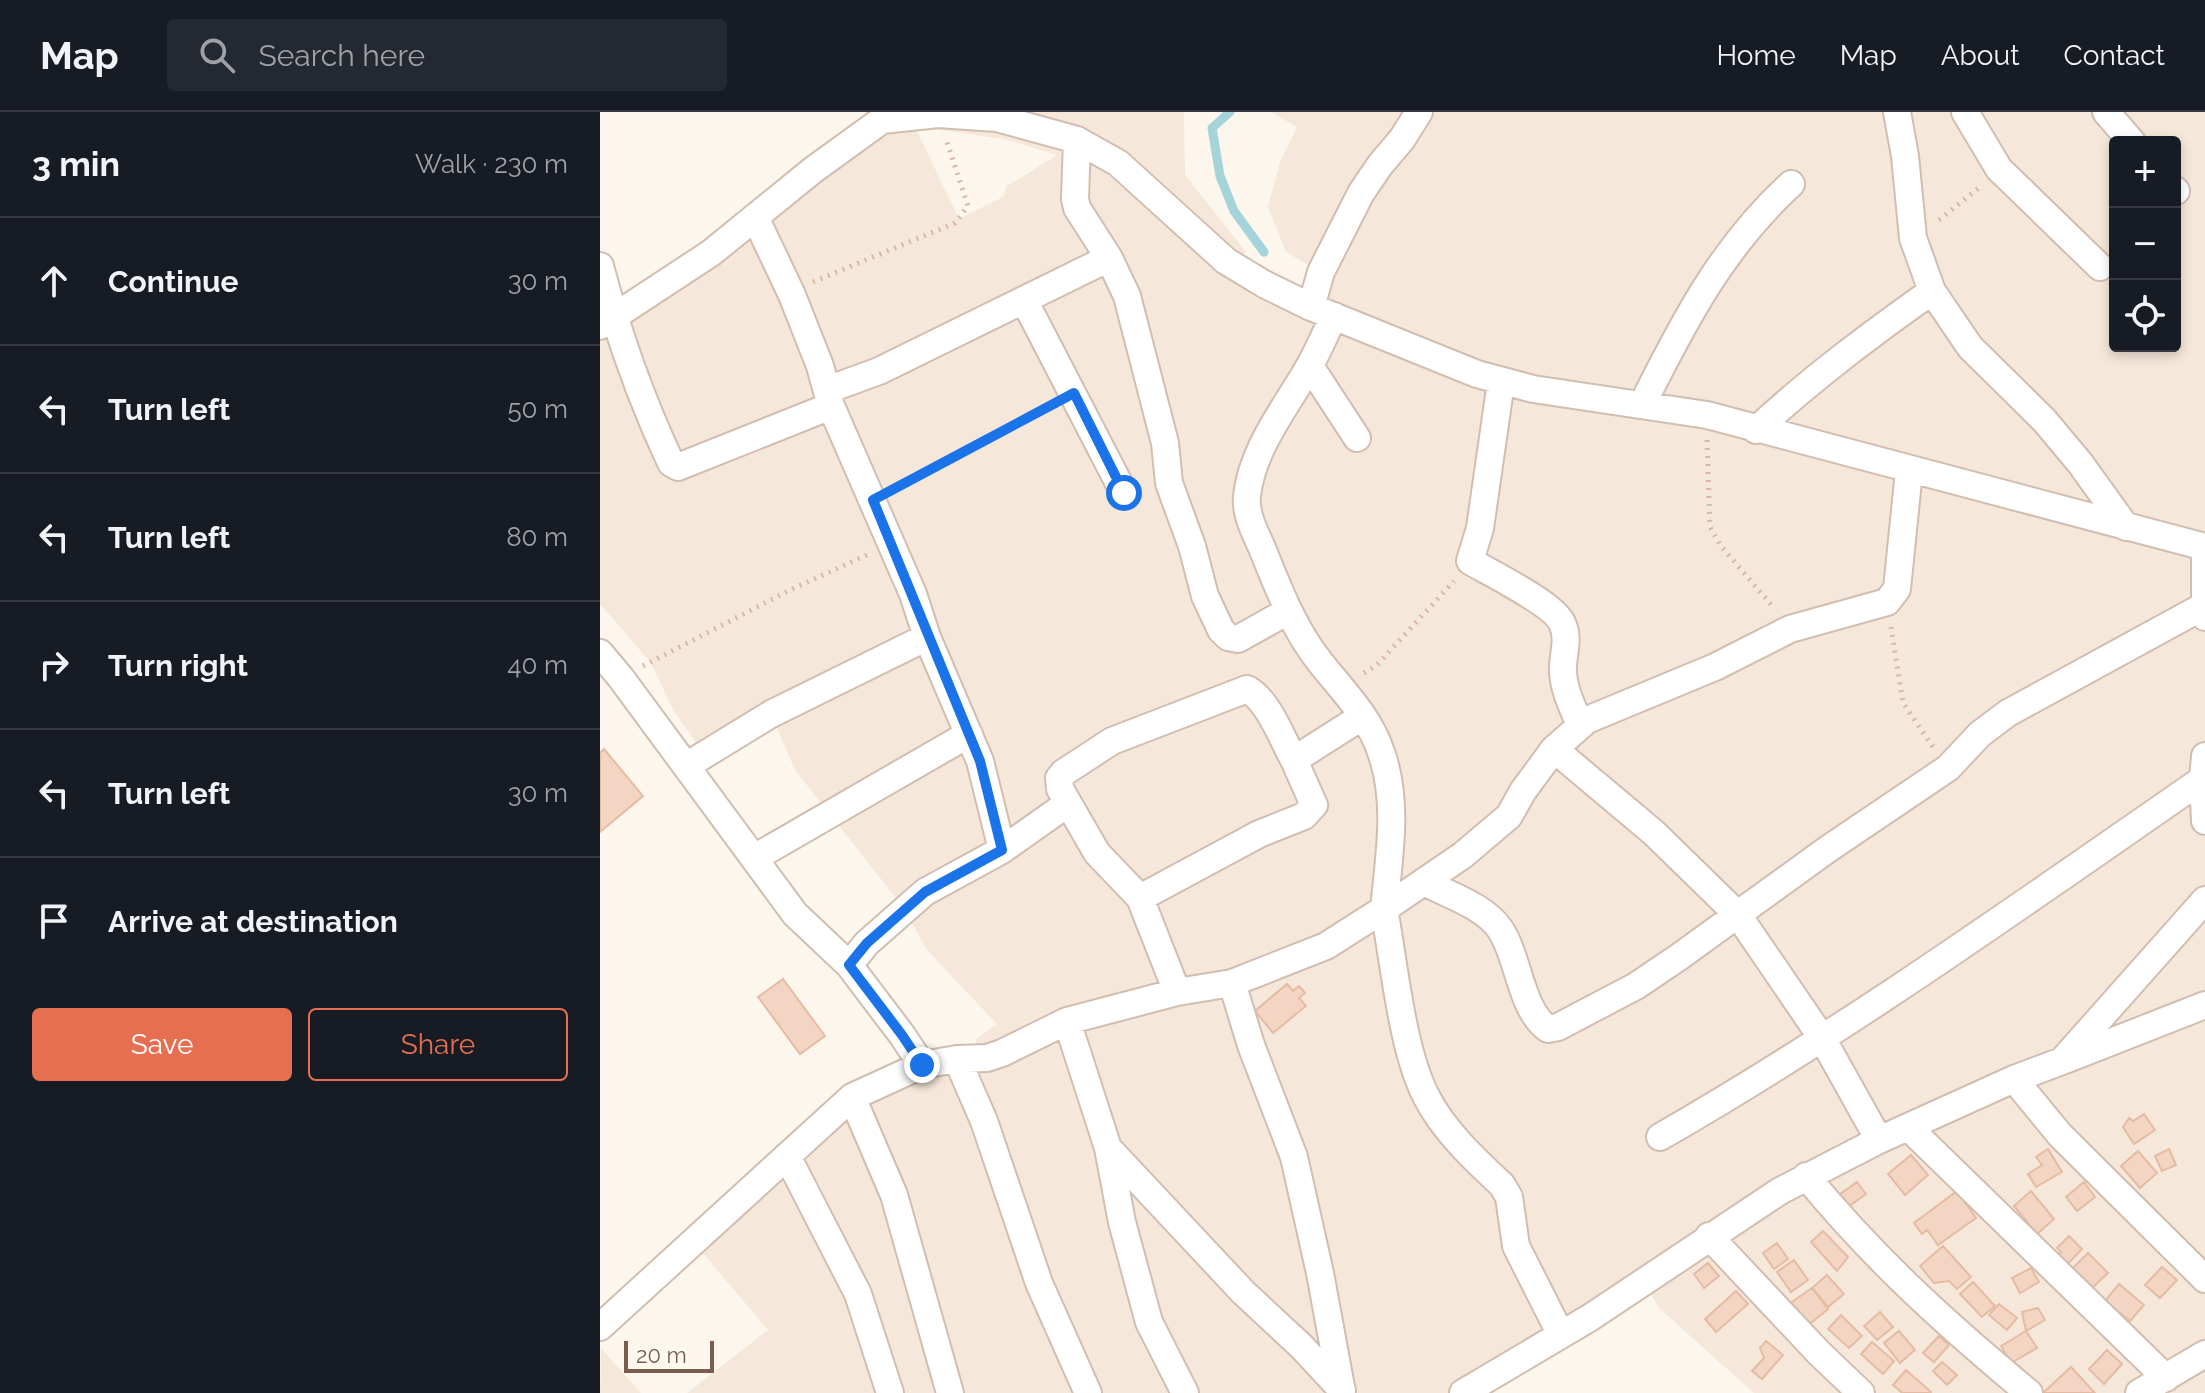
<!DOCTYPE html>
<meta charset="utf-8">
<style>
:root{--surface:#171b24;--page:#242831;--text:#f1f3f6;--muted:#9ea1a6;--line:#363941;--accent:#e76f51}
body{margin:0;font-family:Raleway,sans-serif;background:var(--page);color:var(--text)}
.controls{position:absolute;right:24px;top:24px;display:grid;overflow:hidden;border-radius:8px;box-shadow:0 4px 12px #0003}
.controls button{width:72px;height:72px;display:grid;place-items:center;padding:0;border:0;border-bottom:2px solid var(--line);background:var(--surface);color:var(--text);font:40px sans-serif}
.scale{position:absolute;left:24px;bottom:20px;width:90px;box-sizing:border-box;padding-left:8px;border:4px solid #7a5c4d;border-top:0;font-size:22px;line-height:28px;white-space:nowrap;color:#7a5c4d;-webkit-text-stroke:6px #fffaf3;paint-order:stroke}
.stop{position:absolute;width:24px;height:24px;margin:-18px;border:6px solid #1a73e8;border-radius:50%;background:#fff}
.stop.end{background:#1a73e8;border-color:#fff;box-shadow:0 2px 8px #0008}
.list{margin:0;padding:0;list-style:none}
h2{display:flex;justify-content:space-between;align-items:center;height:104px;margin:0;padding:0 32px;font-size:34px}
h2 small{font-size:26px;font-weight:400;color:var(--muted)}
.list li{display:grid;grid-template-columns:52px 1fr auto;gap:24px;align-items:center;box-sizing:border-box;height:128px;padding:0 32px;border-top:2px solid var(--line)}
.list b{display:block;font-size:30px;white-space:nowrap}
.list em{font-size:26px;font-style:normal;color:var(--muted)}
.actions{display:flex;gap:16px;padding:24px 32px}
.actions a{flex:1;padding:18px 0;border:2px solid var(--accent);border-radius:8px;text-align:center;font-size:28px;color:var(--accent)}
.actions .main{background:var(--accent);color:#fff}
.icon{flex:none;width:44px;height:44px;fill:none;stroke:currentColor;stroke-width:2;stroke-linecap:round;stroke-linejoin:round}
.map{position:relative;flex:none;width:1605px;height:1281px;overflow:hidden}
header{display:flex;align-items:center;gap:48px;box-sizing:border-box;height:112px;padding:0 40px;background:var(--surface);border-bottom:2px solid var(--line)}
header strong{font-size:38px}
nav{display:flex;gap:44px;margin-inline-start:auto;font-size:28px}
.search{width:560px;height:72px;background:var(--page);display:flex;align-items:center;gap:20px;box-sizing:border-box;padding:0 28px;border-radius:8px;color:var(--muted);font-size:30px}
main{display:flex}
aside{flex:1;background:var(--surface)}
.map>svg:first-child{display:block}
.residential{fill:#f5e8da;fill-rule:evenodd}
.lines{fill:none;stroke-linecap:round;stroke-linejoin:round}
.stream{stroke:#a5d3da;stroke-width:9}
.building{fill:#f3d5c3;stroke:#e6bba3;stroke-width:2}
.street-casing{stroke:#d1beb0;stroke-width:30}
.path{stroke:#d9b8a5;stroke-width:5;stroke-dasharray:2 6;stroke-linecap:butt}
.street{stroke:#fff;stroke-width:26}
.route{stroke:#1a73e8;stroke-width:10}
</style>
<header>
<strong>Map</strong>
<div class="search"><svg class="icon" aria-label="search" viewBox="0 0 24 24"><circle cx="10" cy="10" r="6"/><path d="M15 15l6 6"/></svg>Search here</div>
<nav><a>Home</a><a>Map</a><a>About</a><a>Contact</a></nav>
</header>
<main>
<aside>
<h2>3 min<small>Walk · 230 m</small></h2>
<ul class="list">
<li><svg class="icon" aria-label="ahead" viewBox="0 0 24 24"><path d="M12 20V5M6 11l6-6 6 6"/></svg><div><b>Continue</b></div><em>30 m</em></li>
<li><svg class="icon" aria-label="left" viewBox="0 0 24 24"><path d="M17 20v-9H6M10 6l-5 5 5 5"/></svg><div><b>Turn left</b></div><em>50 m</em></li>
<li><svg class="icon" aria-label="left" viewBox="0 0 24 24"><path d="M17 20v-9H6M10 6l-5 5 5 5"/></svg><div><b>Turn left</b></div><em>80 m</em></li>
<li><svg class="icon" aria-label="right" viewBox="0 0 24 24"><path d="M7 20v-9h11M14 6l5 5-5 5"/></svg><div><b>Turn right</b></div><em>40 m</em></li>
<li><svg class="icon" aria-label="left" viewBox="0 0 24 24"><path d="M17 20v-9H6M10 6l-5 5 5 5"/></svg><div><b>Turn left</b></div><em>30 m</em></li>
<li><svg class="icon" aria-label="arrive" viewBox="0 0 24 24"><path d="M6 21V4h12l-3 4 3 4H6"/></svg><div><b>Arrive at destination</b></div></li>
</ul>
<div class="actions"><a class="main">Save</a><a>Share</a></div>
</aside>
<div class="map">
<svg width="1605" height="1281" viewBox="0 0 1605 1281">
<rect width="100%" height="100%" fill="#fdf6ec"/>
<!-- residential -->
<path class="residential" d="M334 0H584L585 63 646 140 622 159 706 205 721 160 686 140 668 95 680 50 697 15 671 0H1605V1281H1154L1059 1196 1045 1173 989 1220 890 1281H87L168 1218 96 1133 234 1006 311 963 379 950 376 927 397 912 327 838 303 795 195 658 171 602 104 642 73 598 51 551 0 492V214L282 8 315 15 359 107 403 85 407 74 457 43 404 27 333 17ZM1515 30H1575V234H1515Z
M1 1236 41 1281H0Z"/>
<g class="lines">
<!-- stream -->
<path class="stream" d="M630 0 612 16 620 64 634 99 664 140"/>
</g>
<!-- building -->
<path class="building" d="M4 637 43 684 0 720V641Z
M183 867 225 924 200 942 158 885Z
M687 872 693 879 699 874 705 881 699 886 706 894 673 921 655 899Z
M1544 1002 1555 1018 1534 1032 1523 1015 1529 1006 1533 1009Z
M1448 1037 1462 1060 1436 1075 1428 1062 1442 1053 1436 1045Z
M1569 1037 1576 1053 1562 1059 1555 1044Z
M1538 1039 1557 1061 1540 1076 1521 1054Z
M1311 1043 1328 1063 1305 1083 1288 1062Z
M1257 1070 1266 1082 1241 1100 1232 1088Z
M1484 1070 1495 1085 1477 1099 1466 1085Z
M1357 1079 1376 1106 1338 1133 1327 1118 1322 1122 1314 1111Z
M1431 1079 1454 1107 1437 1122 1414 1094Z
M1223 1119 1248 1145 1237 1159 1211 1130Z
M1469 1124 1482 1137 1460 1160 1451 1151 1461 1140 1457 1136Z
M1177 1131 1188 1147 1174 1157 1163 1141Z
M1343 1134 1371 1165 1357 1177 1349 1169 1334 1171 1320 1154Z
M1488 1141 1508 1161 1491 1177 1472 1157Z
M1194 1148 1208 1168 1191 1180 1177 1160Z
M1108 1151 1119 1164 1104 1176 1094 1162Z
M1562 1155 1577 1168 1560 1186 1545 1173Z
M1431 1156 1439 1170 1420 1181 1412 1166Z
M1227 1163 1244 1182 1228 1195 1212 1176Z
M1373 1170 1395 1194 1382 1205 1360 1182Z
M1519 1172 1544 1193 1530 1209 1505 1189Z
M1212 1176 1228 1197 1207 1214 1189 1192Z
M1136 1179 1148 1192 1116 1220 1105 1207Z
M1399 1192 1417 1206 1407 1218 1389 1203Z
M1438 1196 1445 1208 1426 1219 1422 1200Z
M1280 1200 1293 1215 1277 1228 1264 1214Z
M1241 1203 1262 1224 1249 1236 1228 1217Z
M1299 1219 1315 1238 1300 1251 1284 1231Z
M1426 1219 1437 1236 1411 1251 1401 1234Z
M1339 1224 1349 1233 1334 1250 1323 1241Z
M1166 1229 1183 1243 1162 1267 1152 1259 1164 1246 1160 1236Z
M1272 1230 1294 1249 1283 1262 1261 1242Z
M1507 1238 1522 1252 1504 1272 1489 1257Z
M1342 1250 1357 1263 1347 1273 1333 1259Z
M1471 1255 1495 1281H1443Z
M1306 1258 1331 1280 1330 1281H1302L1293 1273Z"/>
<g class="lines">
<!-- street casing -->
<g class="street-casing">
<path id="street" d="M1297 0 1305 44 1313 126 1332 179 1370 235 1444 308 1480 351 1526 415
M1365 0 1399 57 1500 155
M1506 0 1532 30
M477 28 475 87 477 96 509 146 527 184 565 331 569 371 592 434 605 484 621 518 628 525 638 527 688 499
M1575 78 1576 79
M155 105 192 183 220 254 231 294 313 482 327 525 380 649 402 738 325 780 267 831 249 853
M0 154C18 222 41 287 71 351L78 355 231 294
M424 188 524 381
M711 195 721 160 761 81 780 53 802 27 819 0
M0 214 111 141 213 58 282 8 338 2 397 6 477 28 518 51 626 149 664 172 711 195 877 262 933 277 1107 303 1605 435
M710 254 757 326
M901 270 880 416 870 449C890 461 954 492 962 511 970 527 962 544 963 560 964 579 973 596 980 613
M227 278 279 259 509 146
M1042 293C1083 211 1122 135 1191 72
M1156 318C1211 267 1270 223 1332 179
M1605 435V505
M0 541 21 566 195 802 249 853 302 923 322 953
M954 637 1054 721 1138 803 1222 926 1279 1028
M1605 644 1603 667 1605 709
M86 654 171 602 327 525
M402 738 467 692
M154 746 369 622
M826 771C849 783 884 794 900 817 919 845 920 897 948 917L958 915 1036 874 1079 845 1228 737 1348 656 1380 622 1408 601 1604 494
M540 786 497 741 460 677 459 666 463 661 512 629 647 577C669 589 682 627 694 648
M632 871 651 933 694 1045 720 1161 741 1275
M577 880 540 786 659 722 704 704 714 693 694 648 763 604
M467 909 508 1036 522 1110 549 1210 585 1281
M357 947 384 1009 439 1171 488 1281
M1465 948 1605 893
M1414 967 1460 1023 1605 1167
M252 985 294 1083 350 1281
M1308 1015 1566 1266
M1060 1025C1248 917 1425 790 1603 667
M508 1036 643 1180 701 1234 742 1278
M187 1044 258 1182 290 1281
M1206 1064C1275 1148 1346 1212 1429 1281
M1109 1124 1219 1241 1261 1281
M0 1215 252 985 322 953 357 947 387 946 402 941 467 909 577 880 632 871 726 834 784 797C789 745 799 690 781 640 769 604 742 578 720 550 693 516 678 475 662 436 655 420 645 402 647 384 652 336 687 294 710 253 719 237 726 220 734 204
M961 1223 916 1134 909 1085 902 1073C874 1047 843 1018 826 984 802 938 794 850 784 797L863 743 909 704 923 679 954 637 987 608 1115 555 1190 517 1287 490 1297 477 1309 359
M863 1281 991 1205 1180 1079 1279 1028 1414 967 1462 949 1605 788
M1539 1281 1605 1242"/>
</g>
<!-- path -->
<path class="path" d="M1339 108 1381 74
M213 170 355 111 368 94 347 30
M1107 328 1110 415 1120 433 1174 496
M295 377 448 295
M1291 515 1303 591 1333 635
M43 554 190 478 267 443
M764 561 776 554 854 469"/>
<!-- street -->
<use href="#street" class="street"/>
</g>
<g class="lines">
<!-- route -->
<path class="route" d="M322 953 302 923 249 853 267 831 325 780 402 738 380 649 273 388 474 281 524 381"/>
</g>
</svg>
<div class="controls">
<button>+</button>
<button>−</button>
<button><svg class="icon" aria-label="locate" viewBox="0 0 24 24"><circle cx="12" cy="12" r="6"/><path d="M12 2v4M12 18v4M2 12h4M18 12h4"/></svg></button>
</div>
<div class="scale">20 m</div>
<div class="stop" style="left:524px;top:381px"></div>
<div class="stop end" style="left:322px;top:953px"></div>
</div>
</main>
